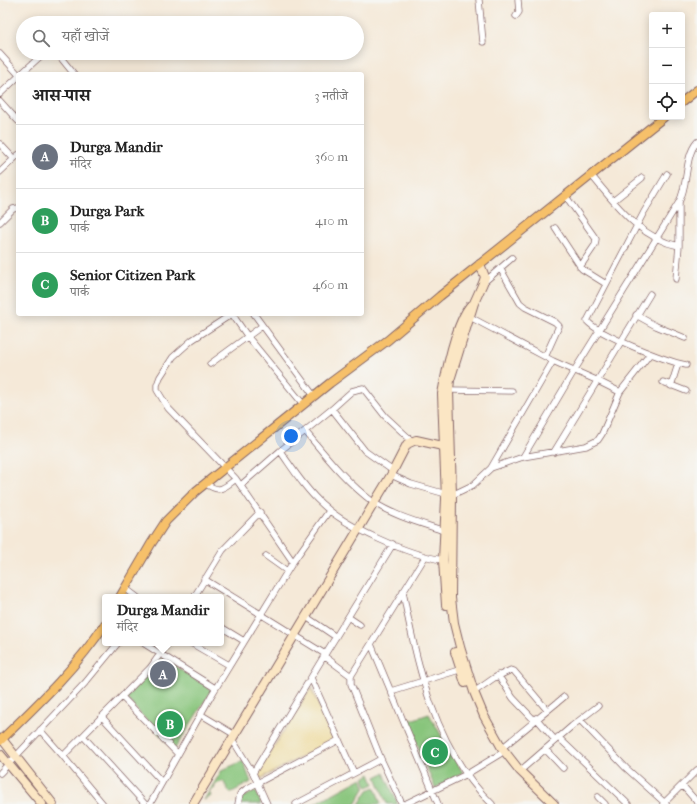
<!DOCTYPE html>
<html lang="hi">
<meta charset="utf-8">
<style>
:root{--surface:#fff;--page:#f6f6f6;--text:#222;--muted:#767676;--line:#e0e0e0;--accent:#1a73e8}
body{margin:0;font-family:"IM FELL French Canon","Noto Serif Devanagari",serif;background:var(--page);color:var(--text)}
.controls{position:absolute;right:12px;top:12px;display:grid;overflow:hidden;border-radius:4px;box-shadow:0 2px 10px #0003}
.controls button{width:36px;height:36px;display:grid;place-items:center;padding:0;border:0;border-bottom:1px solid var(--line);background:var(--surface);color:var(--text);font:20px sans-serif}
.you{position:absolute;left:291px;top:436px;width:14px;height:14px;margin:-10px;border:3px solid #fff;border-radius:50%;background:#1a73e8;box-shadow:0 0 0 6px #1a73e833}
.badge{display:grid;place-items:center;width:26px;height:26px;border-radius:50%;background:var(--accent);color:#fff;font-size:13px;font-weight:700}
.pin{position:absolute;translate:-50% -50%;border:2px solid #fff;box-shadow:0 1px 4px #0006}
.popup{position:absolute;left:102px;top:594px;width:122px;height:52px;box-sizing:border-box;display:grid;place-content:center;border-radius:4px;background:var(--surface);filter:drop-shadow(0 1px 3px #0005);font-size:13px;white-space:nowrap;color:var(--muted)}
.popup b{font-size:15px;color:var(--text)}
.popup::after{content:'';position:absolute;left:50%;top:100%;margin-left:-8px;border:8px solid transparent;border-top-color:var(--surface)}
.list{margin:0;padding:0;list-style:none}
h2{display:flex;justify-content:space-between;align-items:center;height:52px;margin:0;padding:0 16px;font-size:17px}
h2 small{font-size:13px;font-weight:400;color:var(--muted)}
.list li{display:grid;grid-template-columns:26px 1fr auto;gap:12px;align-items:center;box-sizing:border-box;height:64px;padding:0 16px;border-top:1px solid var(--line)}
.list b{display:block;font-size:15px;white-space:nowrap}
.list p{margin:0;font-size:13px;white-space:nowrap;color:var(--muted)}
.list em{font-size:13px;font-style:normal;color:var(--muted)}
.icon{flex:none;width:22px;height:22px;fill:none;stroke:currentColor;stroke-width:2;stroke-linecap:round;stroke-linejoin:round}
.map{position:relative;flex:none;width:697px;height:804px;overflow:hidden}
.search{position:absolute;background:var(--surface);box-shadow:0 2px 10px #0003;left:16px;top:16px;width:348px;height:44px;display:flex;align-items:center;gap:10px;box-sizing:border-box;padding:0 14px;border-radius:22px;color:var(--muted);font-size:15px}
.panel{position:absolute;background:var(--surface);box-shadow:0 2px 10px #0003;left:16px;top:72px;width:348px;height:244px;border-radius:4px}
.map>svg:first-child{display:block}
.green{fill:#88c57b;stroke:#697253}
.sand{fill:#eeda9e;stroke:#9c7c64}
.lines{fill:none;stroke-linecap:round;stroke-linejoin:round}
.street-casing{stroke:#866668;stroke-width:7}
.secondary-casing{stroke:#866668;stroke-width:10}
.primary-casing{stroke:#866668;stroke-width:10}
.street{stroke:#fff;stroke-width:5.5}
.secondary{stroke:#fbe6c4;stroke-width:8}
.primary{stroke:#f6c06b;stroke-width:8}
</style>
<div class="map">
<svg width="697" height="804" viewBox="0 0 697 804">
<rect width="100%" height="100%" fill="#f6f6f2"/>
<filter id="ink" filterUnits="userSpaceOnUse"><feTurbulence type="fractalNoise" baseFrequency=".025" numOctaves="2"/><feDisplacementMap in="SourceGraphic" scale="8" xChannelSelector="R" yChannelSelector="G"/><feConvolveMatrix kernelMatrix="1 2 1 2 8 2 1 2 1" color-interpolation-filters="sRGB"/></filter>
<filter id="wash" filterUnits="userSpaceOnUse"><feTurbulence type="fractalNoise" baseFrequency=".012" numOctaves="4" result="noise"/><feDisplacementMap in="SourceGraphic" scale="16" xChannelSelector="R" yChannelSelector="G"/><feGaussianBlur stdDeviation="0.9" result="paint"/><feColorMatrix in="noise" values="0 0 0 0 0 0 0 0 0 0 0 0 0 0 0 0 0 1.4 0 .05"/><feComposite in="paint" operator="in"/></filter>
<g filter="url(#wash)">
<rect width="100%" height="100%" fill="#f5e9d8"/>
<!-- green -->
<path class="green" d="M162 658 212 690 174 750 126 698Z
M429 714 463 773 435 788 408 721Z
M243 761 251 782 230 793 223 781 214 785 215 788 209 792 211 796 204 800 222 770Z
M384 773 398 804H387L376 777Z
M370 774 374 784 367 787 364 778Z
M362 778 365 787 355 804H314Z
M375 787 381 804H359L368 790Z
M256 791 261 804H240L242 798Z"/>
<!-- sand -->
<path class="sand" d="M311 688 334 740 260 779 257 773Z"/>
</g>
<g filter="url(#ink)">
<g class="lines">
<!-- street casing -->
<g class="street-casing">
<path id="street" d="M479 0 483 42
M516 16 519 12 518 0
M57 53 74 74
M0 54 18 74
M21 74 44 53
M0 94 18 77
M0 101 18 121
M0 144 14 159
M0 172 18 155
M667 174 644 212 587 321C599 335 666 361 686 365
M591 175C615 203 640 239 679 246
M565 195 596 239 595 245 580 267
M613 201 642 178
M0 222 13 209 18 208
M555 228 582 269 606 284
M500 268 520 303 525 307 555 322 559 326 545 357
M676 279 679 246V202
M483 283 512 258
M232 314 248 337 303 404
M254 314 314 396
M636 315 656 326 685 338
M470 317 553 361 596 380 620 392
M210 364 262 326
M663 382 686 391
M671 386 678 364
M449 390 512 391
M332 409 352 391 363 388 385 416 412 441
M305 431 332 409 365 451 393 471
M280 451 305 431C326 456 346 482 373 502 394 516 421 523 444 531
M554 452 650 294
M523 457 574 371 679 202C689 183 684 157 697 142
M491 468 523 457 586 446 598 440 602 434 620 392 650 354
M391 475 411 484 446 494
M205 483C220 494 223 488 236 479
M241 485 280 451C293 469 305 489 322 504 347 528 409 555 443 560
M452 495 473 485 491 468 553 361
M266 556 287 571
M425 557 371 644 438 804
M293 562 329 511
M204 579 325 654
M125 588 137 597
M403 592C417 667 435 749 492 804
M194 597 223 550 260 512
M305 616 336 637
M348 617 360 625
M221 627 244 641
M143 643 215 688
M191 643 229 665
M371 644 351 676V684L381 759 402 804
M498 675 513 698 534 720
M351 676 324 656 393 544
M311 678 354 773
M391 691 459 670
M474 692 494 678 511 670 514 671 547 710
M122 697 178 754
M200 714 235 735
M102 717 162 782
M536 718 555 740
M580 720 626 768 666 804
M40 730 63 756
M83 736 145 804
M558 737 628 804
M232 739 253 773 324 656
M502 748 564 697
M545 749 563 768
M520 771 572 726 598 706
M0 773 85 683 118 643
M253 773 267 804
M682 785 697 802
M598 797 605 804
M103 804 63 756 150 668 168 643
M150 804 211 696 293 562 236 479 168 408 157 390V385L160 377 173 357 192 340 232 314
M238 804 240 794 246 789 339 740
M296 804 381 759
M405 804 467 774 500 754
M663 804 697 770"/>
</g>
<!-- secondary casing -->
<g class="secondary-casing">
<path id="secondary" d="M480 264 485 277 483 283 474 303 450 380 449 390 452 495 451 598 454 623 460 647 474 692 484 716 502 748 520 771 554 804
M446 605 443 560 446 499 442 394C446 372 456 323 470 306
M455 652 465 683
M2 739 53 804
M0 754 42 804
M193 804 391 475 407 444 416 440 447 447"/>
</g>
<!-- primary casing -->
<g class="primary-casing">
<path id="primary" d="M682 102 697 90
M120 597 151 544 166 521 196 491 330 383 388 340 440 296 664 117
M0 741C37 705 77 667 105 624"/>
</g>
<!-- street -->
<use href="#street" class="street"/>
<!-- secondary -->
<use href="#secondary" class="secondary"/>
<!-- primary -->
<use href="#primary" class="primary"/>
</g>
</g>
</svg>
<div class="controls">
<button>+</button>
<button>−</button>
<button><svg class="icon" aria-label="locate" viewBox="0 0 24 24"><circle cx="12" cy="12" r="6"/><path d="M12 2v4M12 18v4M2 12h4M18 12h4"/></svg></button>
</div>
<div class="you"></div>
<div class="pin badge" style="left:163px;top:674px;background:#6b7280">A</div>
<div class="popup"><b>Durga Mandir</b>मंदिर</div>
<div class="pin badge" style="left:170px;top:724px;background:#2e9e5b">B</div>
<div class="pin badge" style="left:435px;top:752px;background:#2e9e5b">C</div>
<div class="search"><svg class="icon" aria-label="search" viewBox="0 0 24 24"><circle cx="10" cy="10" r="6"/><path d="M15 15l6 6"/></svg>यहाँ खोजें</div>
<section class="panel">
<h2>आस-पास<small>3 नतीजे</small></h2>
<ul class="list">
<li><span class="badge" style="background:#6b7280">A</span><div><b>Durga Mandir</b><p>मंदिर</p></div><em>360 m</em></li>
<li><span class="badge" style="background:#2e9e5b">B</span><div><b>Durga Park</b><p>पार्क</p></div><em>410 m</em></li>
<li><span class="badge" style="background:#2e9e5b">C</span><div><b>Senior Citizen Park</b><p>पार्क</p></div><em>460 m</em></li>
</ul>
</section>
</div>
